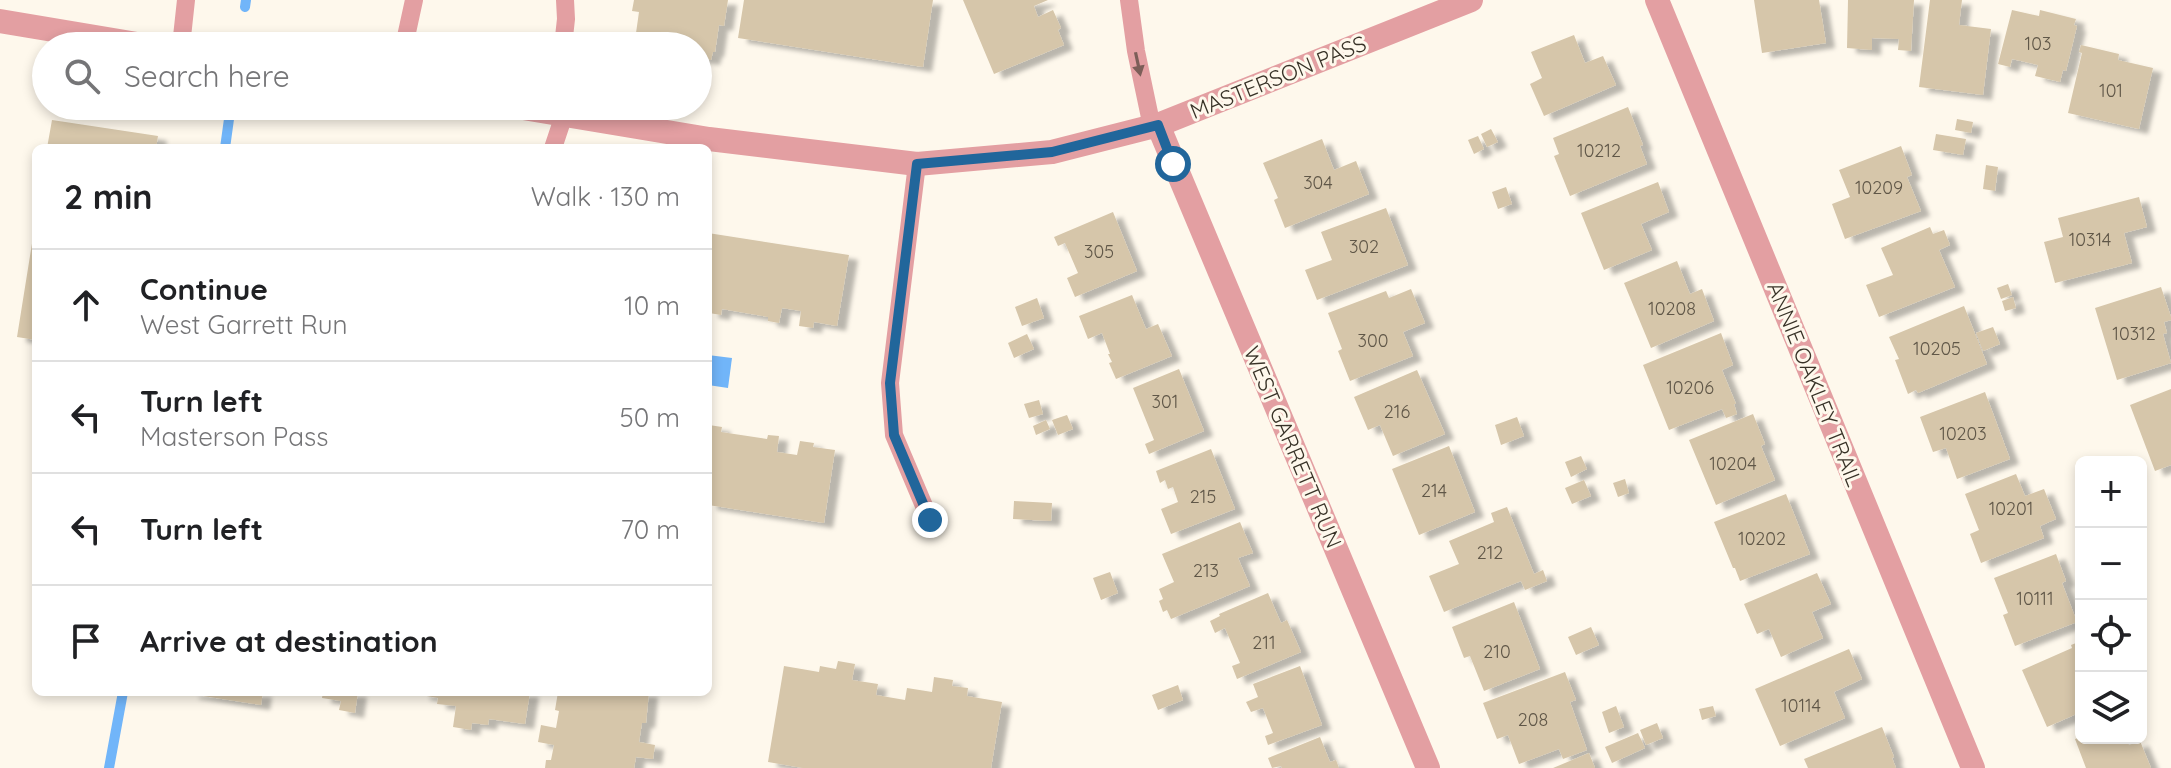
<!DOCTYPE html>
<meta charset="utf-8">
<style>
:root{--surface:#fff;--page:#f2f2f2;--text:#202124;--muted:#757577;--line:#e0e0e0}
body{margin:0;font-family:Quicksand,sans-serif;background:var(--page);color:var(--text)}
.controls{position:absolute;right:24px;bottom:24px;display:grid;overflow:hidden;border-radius:12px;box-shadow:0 4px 12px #0003}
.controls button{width:72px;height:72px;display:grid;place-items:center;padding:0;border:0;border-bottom:2px solid var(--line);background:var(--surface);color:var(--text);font:40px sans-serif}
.stop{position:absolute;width:24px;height:24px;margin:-18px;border:6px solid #21669b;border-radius:50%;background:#fff}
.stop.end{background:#21669b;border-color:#fff;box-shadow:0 2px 8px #0008}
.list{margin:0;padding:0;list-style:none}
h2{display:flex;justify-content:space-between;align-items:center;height:104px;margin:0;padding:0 32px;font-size:34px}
h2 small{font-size:26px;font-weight:400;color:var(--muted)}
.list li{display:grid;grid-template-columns:52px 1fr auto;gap:24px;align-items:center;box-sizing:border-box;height:112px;padding:0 32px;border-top:2px solid var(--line)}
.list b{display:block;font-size:30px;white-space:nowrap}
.list p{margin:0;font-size:26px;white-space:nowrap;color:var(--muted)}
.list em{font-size:26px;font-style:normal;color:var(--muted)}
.icon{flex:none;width:44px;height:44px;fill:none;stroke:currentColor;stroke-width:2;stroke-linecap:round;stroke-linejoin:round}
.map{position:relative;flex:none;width:2171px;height:768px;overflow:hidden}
.search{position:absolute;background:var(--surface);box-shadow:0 4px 12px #0003;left:32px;top:32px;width:680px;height:88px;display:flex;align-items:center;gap:20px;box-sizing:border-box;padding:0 28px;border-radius:44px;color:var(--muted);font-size:30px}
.panel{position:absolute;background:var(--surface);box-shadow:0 4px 12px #0003;left:32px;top:144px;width:680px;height:552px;border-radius:12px}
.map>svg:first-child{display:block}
.water{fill:#71b5f9}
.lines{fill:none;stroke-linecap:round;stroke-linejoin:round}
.stream{stroke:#71b5f9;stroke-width:10}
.building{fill:#d6c6aa;filter:url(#shadow)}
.lane{stroke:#e39fa2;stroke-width:18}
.street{stroke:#e39fa2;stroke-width:24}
.oneway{fill:#7c5e58}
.route{stroke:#21669b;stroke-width:10}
.labels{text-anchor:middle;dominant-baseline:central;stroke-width:6;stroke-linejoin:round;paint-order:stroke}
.number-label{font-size:18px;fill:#605748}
.street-label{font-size:22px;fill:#383227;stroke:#fef8ec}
</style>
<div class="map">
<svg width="2171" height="768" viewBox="0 0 2171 768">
<defs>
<filter id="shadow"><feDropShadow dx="9" dy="5" stdDeviation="2" flood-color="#0004"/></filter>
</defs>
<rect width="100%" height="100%" fill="#fef8ec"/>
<!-- water -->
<path class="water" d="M708 355 732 358 728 388 708 385Z"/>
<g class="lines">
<!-- stream -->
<path class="stream" d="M245 7 246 0
M225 148 229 119
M109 768 123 692"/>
</g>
<!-- building -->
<path class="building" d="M634 0H728L724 26 719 25 715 52H713L711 60 698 58V46H676L635 40 639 12 632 11Z
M744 0H933L923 67 738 38Z
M963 0H1048L1034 6 1038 17 1053 10 1061 28 1058 30 1064 45 994 74Z
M1754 0H1819L1826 43 1762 53Z
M1848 0H1914L1911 51 1898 50 1899 39 1872 38V50L1847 48Z
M1930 0H1962L1959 25 1991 29 1983 95 1919 87Z
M2012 10 2039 16 2040 10 2076 19 2074 25 2077 26 2066 71 2063 70 2060 82 2035 76 2038 65 2012 59 2010 67 1998 64Z
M1574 35 1585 63 1603 56 1616 85 1544 116 1530 84 1542 78 1531 52Z
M2081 45 2119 54 2118 60 2153 68 2139 129 2068 113 2082 53 2079 52Z
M1628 107 1643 145 1640 146 1647 164 1570 196 1554 156 1559 154 1553 138Z
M1957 119 1973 122 1971 133 1955 130Z
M52 120 158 136 156 148H47Z
M1491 129 1498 142 1487 147 1481 134Z
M1936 134 1966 139 1963 155 1933 150Z
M1478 136 1484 149 1474 154 1468 140Z
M1322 139 1334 170 1356 161 1369 194 1285 228 1274 200 1278 198 1263 163Z
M1901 146 1912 175 1907 177 1921 211 1845 239 1832 204 1850 197 1839 170Z
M1986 165 1998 167 1995 191 1983 189Z
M1658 182 1669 212 1641 224 1652 250 1604 270 1581 213Z
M1506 187 1512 204 1498 209 1492 192Z
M2139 197 2147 227 2124 233 2132 263 2055 283 2044 242 2063 237 2058 218Z
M1386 208 1408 265 1317 300 1305 270 1332 260 1321 232Z
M1113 212 1137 271 1075 297 1067 278 1078 273 1065 243 1058 246 1054 237Z
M1930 227 1933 234 1944 230 1950 245 1939 250 1955 287 1879 317 1866 285 1893 275 1881 248Z
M34 231H36V340L17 337Z
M708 233 849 255 837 326 814 322 813 328 799 326 801 311 782 308 779 323 768 321V317L722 309 721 315 709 313 712 295 708 294Z
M1677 261 1690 294 1702 289 1714 321 1651 348 1624 283Z
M2008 284 2012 295 2001 299 1997 288Z
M2161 287 2171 317V320L2164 322 2167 333 2163 334 2171 363 2117 380 2095 308Z
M1411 289 1425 323 1403 332 1413 356 1350 381 1338 351 1342 349 1328 313 1386 291 1389 298Z
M1132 295 1146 329 1158 324 1172 356 1116 379 1109 363 1112 362 1108 354H1110L1102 333 1088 339 1079 316Z
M2013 297 2016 308 2005 311 2002 301Z
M1037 298 1044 318 1022 326 1015 307Z
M1964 306 1987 364 1918 393 1916 390 1908 394 1895 360 1899 359 1889 337Z
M1993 327 2000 344 1983 351 1976 333Z
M1721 333 1733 365 1722 370 1736 404H1734L1737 414 1726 418 1722 409 1669 430 1643 365Z
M1027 334 1034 349 1014 358 1008 343Z
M1179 369 1204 431 1149 454 1145 444 1154 440 1133 388Z
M1417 370 1445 434 1393 456 1380 425 1368 430 1354 397Z
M2171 389V465L2155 471 2130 405Z
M1985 392 2010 459 1957 479 1946 448 1933 452 1920 417Z
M1039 400 1043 414 1029 418 1024 404Z
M1753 414 1765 444 1761 446 1775 480 1716 505 1689 440Z
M1067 415 1073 429 1058 435 1052 420Z
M1517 417 1524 436 1501 445 1495 425Z
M1046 420 1050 429 1036 435 1033 426Z
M709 425 722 427 721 432 767 439 768 435 779 436 777 452 797 455 800 441 814 443 813 447 835 450 824 523 708 505Z
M1449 446 1475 512 1419 535 1392 469Z
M1211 449 1235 509 1171 534 1161 509 1178 502 1173 487 1168 489 1165 480 1160 483 1156 471Z
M1581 456 1587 469 1571 477 1565 462Z
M2016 474 2025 496 2044 489 2056 519 2040 526 2044 538 1981 563 1970 534 1979 530 1965 494Z
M1625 479 1629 493 1618 497 1613 483Z
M1584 480 1591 496 1572 504 1565 488Z
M1786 494 1810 554 1740 581 1735 568H1733L1714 522Z
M1014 501 1052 503 1051 521 1013 519Z
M1507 507 1534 574 1543 570 1547 581 1525 590 1521 581 1444 612 1429 576 1459 564 1449 541 1494 522 1491 513Z
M1240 522 1253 553 1238 558 1250 586 1171 619 1167 610 1163 612 1159 601 1163 599 1159 589 1174 582 1162 554Z
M2056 554 2066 581 2062 583 2077 622 2015 646 2003 615 2008 613 1994 578Z
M1110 572 1118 593 1101 600 1093 578Z
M1817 573 1831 604 1812 612 1823 638 1781 657 1769 629 1757 634 1744 604Z
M1268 593 1281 623 1287 620 1301 652 1237 679 1232 666 1240 663 1225 628 1215 633 1210 621 1220 616 1219 614Z
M1514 602 1540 669 1484 691 1470 656 1464 658 1452 627Z
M1591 627 1599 645 1576 655 1568 637Z
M2081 641V712L2047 727 2022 670 2072 648 2071 645Z
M1849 649 1862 679 1834 692 1845 718 1780 746 1755 689Z
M838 661 855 664 852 680 878 684 876 695 905 700 907 688 932 692 934 677 953 680 952 686 968 688 967 696 1002 702 991 768H803L768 762 784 666 819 672 820 666 836 669Z
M1300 666 1322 725 1268 745 1265 736 1273 733 1263 708 1251 712 1246 702 1258 697 1253 684Z
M1565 672 1576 700 1570 702 1587 750 1563 759 1559 749 1519 764 1508 735 1497 739 1483 703Z
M1178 685 1183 700 1158 710 1152 695Z
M190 692H263L261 705 190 694Z
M323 692H358L355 713 339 710 341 701 322 698Z
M421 692H530L525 724 489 719 488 725 472 723 471 730 453 727 456 706 437 704 438 698 421 695Z
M558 692H649L646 723H642L639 742 655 745 653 759 636 757 634 768H545L546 760H551L554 745 538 742 541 725 556 728 559 711 555 710Z
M1616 706 1624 727 1609 733 1602 712Z
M1713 706 1716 716 1702 720 1699 709Z
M1657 723 1663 738 1646 745 1640 730Z
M1882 727 1894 757 1892 758 1896 768H1808L1804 759Z
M1638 733 1645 748 1612 763 1605 747Z
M1320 737 1330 762 1336 760 1339 768H1282L1281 766 1272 768 1268 758Z
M2081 737 2126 738 2129 745 2140 741 2151 768H2086L2075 739Z
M1589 753 1595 768H1553Z"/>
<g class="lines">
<!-- lane -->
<path class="lane" d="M1129 0 1136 51 1152 127
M181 46 186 0
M404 46 414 0
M563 46 566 19 565 0
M553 148 564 115
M917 164 890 383 894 435 930 520"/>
<!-- street -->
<path class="street" d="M1657 0 1973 768
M0 21 149 46
M511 106 709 139 917 164 1052 152 1158 125 1471 0
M1158 125 1428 768"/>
</g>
<!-- one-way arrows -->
<defs><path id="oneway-solid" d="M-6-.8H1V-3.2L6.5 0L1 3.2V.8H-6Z" transform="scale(2)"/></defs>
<use class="oneway" href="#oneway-solid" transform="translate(1138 64) rotate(78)"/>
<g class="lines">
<!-- route -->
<path class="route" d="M930 520 894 435 890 383 917 164 1052 152 1158 125 1173 164"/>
</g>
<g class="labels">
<!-- number labels -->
<g class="number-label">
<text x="2038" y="43">103</text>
<text x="2111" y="90">101</text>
<text x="1599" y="150">10212</text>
<text x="1318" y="182">304</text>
<text x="1879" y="187">10209</text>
<text x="2090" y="239">10314</text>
<text x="1364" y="246">302</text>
<text x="1099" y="251">305</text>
<text x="1672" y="308">10208</text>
<text x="2134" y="333">10312</text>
<text x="1373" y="340">300</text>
<text x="1937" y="348">10205</text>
<text x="1690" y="387">10206</text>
<text x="1165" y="401">301</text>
<text x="1397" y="411">216</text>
<text x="1963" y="433">10203</text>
<text x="1733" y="463">10204</text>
<text x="1434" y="490">214</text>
<text x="1203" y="496">215</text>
<text x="2011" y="508">10201</text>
<text x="1762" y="538">10202</text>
<text x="1490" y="552">212</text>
<text x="1206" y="570">213</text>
<text x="2035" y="598">10111</text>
<text x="1264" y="642">211</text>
<text x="1497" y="651">210</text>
<text x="1801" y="705">10114</text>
<text x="1533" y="719">208</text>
</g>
<!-- street labels -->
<g class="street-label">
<text transform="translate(1278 77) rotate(-22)">MASTERSON PASS</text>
<text transform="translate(1815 384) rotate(68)">ANNIE OAKLEY TRAIL</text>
<text transform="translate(1293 447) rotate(67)">WEST GARRETT RUN</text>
</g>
</g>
</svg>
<div class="controls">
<button>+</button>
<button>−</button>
<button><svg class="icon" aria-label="locate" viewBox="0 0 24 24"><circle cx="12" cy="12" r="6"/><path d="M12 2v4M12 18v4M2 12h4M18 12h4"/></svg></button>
<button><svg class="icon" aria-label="layers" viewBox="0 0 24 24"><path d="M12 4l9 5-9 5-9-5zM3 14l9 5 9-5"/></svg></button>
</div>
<div class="stop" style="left:1173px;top:164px"></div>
<div class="stop end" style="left:930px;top:520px"></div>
<div class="search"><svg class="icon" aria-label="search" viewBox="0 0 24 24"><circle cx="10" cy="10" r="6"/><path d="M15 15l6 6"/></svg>Search here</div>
<section class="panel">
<h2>2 min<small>Walk · 130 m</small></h2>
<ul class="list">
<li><svg class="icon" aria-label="ahead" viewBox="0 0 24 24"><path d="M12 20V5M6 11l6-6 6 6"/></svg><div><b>Continue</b><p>West Garrett Run</p></div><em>10 m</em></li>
<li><svg class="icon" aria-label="left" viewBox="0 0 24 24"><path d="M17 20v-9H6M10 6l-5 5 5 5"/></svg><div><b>Turn left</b><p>Masterson Pass</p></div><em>50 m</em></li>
<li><svg class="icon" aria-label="left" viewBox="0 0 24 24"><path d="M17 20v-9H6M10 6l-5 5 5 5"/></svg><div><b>Turn left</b></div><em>70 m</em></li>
<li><svg class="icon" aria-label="arrive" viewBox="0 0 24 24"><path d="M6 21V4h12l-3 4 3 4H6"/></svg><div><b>Arrive at destination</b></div></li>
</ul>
</section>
</div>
